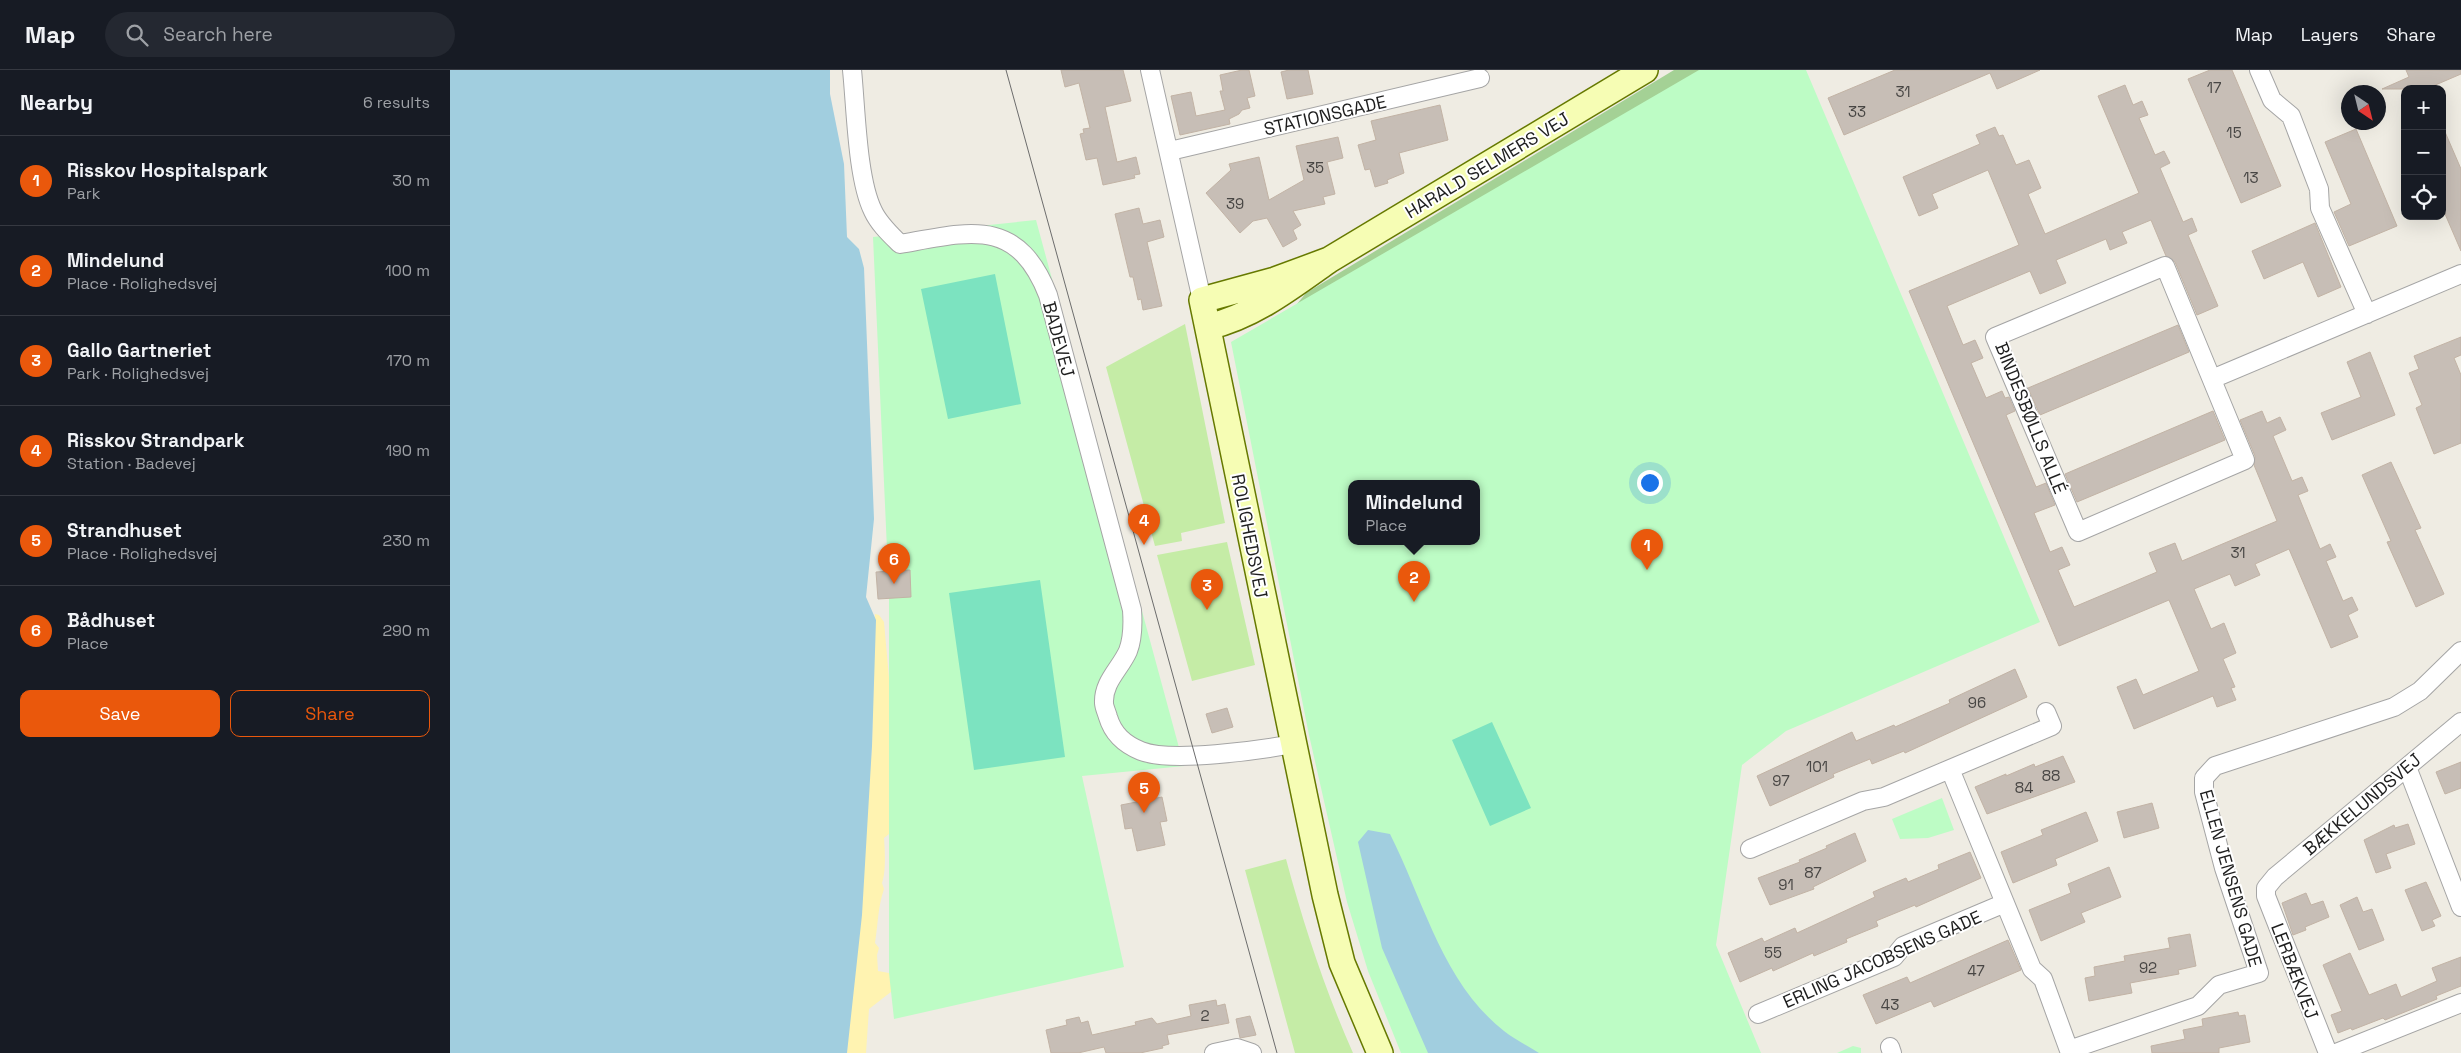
<!DOCTYPE html>
<meta charset="utf-8">
<style>
:root{--surface:#171b24;--page:#242831;--text:#f1f3f6;--muted:#9ea1a6;--line:#363941;--accent:#ea580c}
body{margin:0;font-family:"Space Grotesk",sans-serif;background:var(--page);color:var(--text)}
.controls{position:absolute;right:15px;top:15px;display:grid;overflow:hidden;border-radius:10px;box-shadow:0 5px 20px #0002}
.controls button{width:45px;height:45px;display:grid;place-items:center;padding:0;border:0;border-bottom:1px solid var(--line);background:var(--surface);color:var(--text);font:25px sans-serif}
.compass{position:absolute;left:1891px;top:15px;width:45px;height:45px;border-radius:50%;background:var(--surface);box-shadow:0 5px 20px #0002;rotate:145deg}
.you{position:absolute;left:1199px;top:412px;width:18px;height:18px;margin:-12px;border:4px solid #fff;border-radius:50%;background:#1a73e8;box-shadow:0 0 0 8px #1a73e833}
.badge{display:grid;place-items:center;width:32px;height:32px;border-radius:50%;background:var(--accent);color:#fff;font-size:16px;font-weight:700}
.pin{position:absolute;translate:-50% -41px;filter:drop-shadow(0 1px 2px #0008)}
.pin::after{content:'';position:absolute;top:26px;width:18px;height:15px;background:inherit;clip-path:polygon(0 0,100% 0,50% 100%)}
.popup{position:absolute;left:898px;top:410px;width:132px;height:65px;box-sizing:border-box;display:grid;place-content:center;border-radius:10px;background:var(--surface);filter:drop-shadow(0 1px 4px #0005);font-size:16px;white-space:nowrap;color:var(--muted)}
.popup b{font-size:19px;color:var(--text)}
.popup::after{content:'';position:absolute;left:50%;top:100%;margin-left:-10px;border:10px solid transparent;border-top-color:var(--surface)}
.list{margin:0;padding:0;list-style:none}
h2{display:flex;justify-content:space-between;align-items:center;height:65px;margin:0;padding:0 20px;font-size:21px}
h2 small{font-size:16px;font-weight:400;color:var(--muted)}
.list li{display:grid;grid-template-columns:32px 1fr auto;gap:15px;align-items:center;box-sizing:border-box;height:90px;padding:0 20px;border-top:1px solid var(--line)}
.list b{display:block;font-size:19px;white-space:nowrap}
.list p{margin:0;font-size:16px;white-space:nowrap;color:var(--muted)}
.list em{font-size:16px;font-style:normal;color:var(--muted)}
.actions{display:flex;gap:10px;padding:15px 20px}
.actions a{flex:1;padding:11px 0;border:1px solid var(--accent);border-radius:10px;text-align:center;font-size:18px;color:var(--accent)}
.actions .main{background:var(--accent);color:#fff}
.icon{flex:none;width:28px;height:28px;fill:none;stroke:currentColor;stroke-width:2;stroke-linecap:round;stroke-linejoin:round}
.map{position:relative;flex:none;width:2011px;height:983px;overflow:hidden}
header{display:flex;align-items:center;gap:30px;box-sizing:border-box;height:70px;padding:0 25px;background:var(--surface);border-bottom:1px solid var(--line)}
header strong{font-size:24px}
nav{display:flex;gap:28px;margin-inline-start:auto;font-size:18px}
.search{width:350px;height:45px;background:var(--page);display:flex;align-items:center;gap:12px;box-sizing:border-box;padding:0 18px;border-radius:28px;color:var(--muted);font-size:19px}
main{display:flex}
aside{flex:1;background:var(--surface)}
.map>svg:first-child{display:block}
.grass{fill:#c5eca6}
.forest{fill:#a4d195}
.sand{fill:#fff3b1}
.park{fill:#bdfcc5;fill-rule:evenodd}
.pitch{fill:#7ce3c0}
.water{fill:#a1cedf}
.building{fill:#c7beb6;stroke:#c2b3a5}
.lines{fill:none;stroke-linecap:round;stroke-linejoin:round}
.street-casing{stroke:#a5a5a5;stroke-width:20}
.secondary-casing{stroke:#667900;stroke-width:28}
.street{stroke:#fff;stroke-width:18}
.secondary{stroke:#f6fdb4;stroke-width:25}
.tram{stroke:#6c6c6c;stroke-width:1}
.labels{text-anchor:middle;dominant-baseline:central;stroke-width:4;stroke-linejoin:round;paint-order:stroke}
.number-label{font-size:15px;fill:#484644}
.street-label{font-size:18px;fill:#1e1e1e;stroke:#fff}
</style>
<header>
<strong>Map</strong>
<div class="search"><svg class="icon" aria-label="search" viewBox="0 0 24 24"><circle cx="10" cy="10" r="6"/><path d="M15 15l6 6"/></svg>Search here</div>
<nav><a>Map</a><a>Layers</a><a>Share</a></nav>
</header>
<main>
<aside>
<h2>Nearby<small>6 results</small></h2>
<ul class="list">
<li><span class="badge">1</span><div><b>Risskov Hospitalspark</b><p>Park</p></div><em>30 m</em></li>
<li><span class="badge">2</span><div><b>Mindelund</b><p>Place · Rolighedsvej</p></div><em>100 m</em></li>
<li><span class="badge">3</span><div><b>Gallo Gartneriet</b><p>Park · Rolighedsvej</p></div><em>170 m</em></li>
<li><span class="badge">4</span><div><b>Risskov Strandpark</b><p>Station · Badevej</p></div><em>190 m</em></li>
<li><span class="badge">5</span><div><b>Strandhuset</b><p>Place · Rolighedsvej</p></div><em>230 m</em></li>
<li><span class="badge">6</span><div><b>Bådhuset</b><p>Place</p></div><em>290 m</em></li>
</ul>
<div class="actions"><a class="main">Save</a><a>Share</a></div>
</aside>
<div class="map">
<svg width="2011" height="983" viewBox="0 0 2011 983">
<rect width="100%" height="100%" fill="#efece3"/>
<!-- grass -->
<path class="grass" d="M735 254 775 453 731 463 732 471 705 476 656 297Z
M777 472 805 595 742 611 707 485Z
M836 789C854 856 875 920 903 983H845L795 800Z"/>
<!-- forest -->
<path class="forest" d="M1224 0H1323L839 244 856 223Z"/>
<!-- sand -->
<path class="sand" d="M425 544 429 545 434 552 439 608 443 611 444 749 439 764 434 768C435 781 436 802 432 813L434 819C428 836 428 854 425 873L429 878 427 885 428 901 439 903 446 918 419 939 416 983H397L422 676Z"/>
<!-- park -->
<path class="park" d="M1249 0H1356L1590 552 1336 661 1292 695 1266 875 1311 983H951L918 901 897 832 859 665 781 272ZM902 413H1026V471H902Z
M586 150 734 696 632 706 674 897 444 949 439 903V524L423 167Z
M1492 728 1504 760 1478 768 1450 769 1442 749Z
M1403 976 1411 978V983H1387Z"/>
<!-- pitch -->
<path class="pitch" d="M545 204 571 334 498 349 471 219Z
M590 510 615 687 524 700 499 523Z
M1042 652 1081 738 1040 756 1002 670Z"/>
<!-- water -->
<path class="water" d="M0 0H380V24L394 94 397 167 409 179 414 198 424 449 416 527 426 550 422 676 412 845 397 983H0Z
M918 760 940 764C974 831 992 912 1054 961 1064 969 1078 976 1089 983H978L932 878 908 772Z"/>
<!-- building -->
<path class="building" d="M611 0H673L681 31 655 37 667 92 686 87 690 104 684 105 685 108 653 115 647 88 636 90 630 64 634 63 633 59 640 58 629 13 615 17Z
M792 0H799L805 26 797 28 800 38 792 40 789 44 779 49 780 54 730 65 721 26 741 22 746 46 775 40 770 21H773L770 5Z
M839 0H858L863 24 837 29 831 2Z
M1445 0H1590L1547 19 1540 3 1394 65 1378 28Z
M1760 0H1782L1831 116 1791 133 1738 9Z
M1956 0H2011V4L1976 19H1932L1959 7Z
M1675 15 1683 35 1692 31 1698 45 1689 48 1705 85 1714 81 1720 93 1710 98 1733 152 1742 148 1747 161 1738 165 1768 236 1747 245 1725 192 1716 186 1701 150 1672 162 1677 173 1660 180 1656 169 1606 190 1616 213 1609 216 1590 224 1580 201 1497 236 1513 275 1525 270 1533 288 1521 293 1536 328 1552 321 1555 328 1559 327 1565 341 1556 345 1586 417 1596 413 1605 435 1584 443 1600 482 1612 477 1620 495 1608 500 1624 537 1707 502 1699 483 1725 473 1732 491 1827 451 1804 395 1805 386 1790 350 1812 341 1817 353 1830 347 1836 360 1823 366 1842 411 1852 407 1858 421 1848 425 1870 479 1880 474 1886 487 1876 491 1893 531 1902 527 1908 540 1898 545 1908 567 1881 578 1839 479 1805 494 1810 505 1785 516 1780 504 1744 519 1761 559 1774 553 1786 583 1773 589 1785 617 1781 618 1786 630 1767 637 1763 626 1684 659 1667 617 1686 609 1693 625 1749 601 1719 530 1609 576 1459 221 1569 175 1538 100 1482 124 1488 138 1469 146 1453 107 1530 74 1526 65 1545 57 1549 66 1553 65 1566 95 1579 90 1591 118 1578 124 1595 164 1689 123 1648 26Z
M990 35 998 70 949 83 954 103 937 110 938 113 925 117 920 99 915 100 908 75 926 70 921 51Z
M1992 55 2011 99V181L1992 137Z
M1906 59 1947 156 1899 176 1884 142 1901 134 1875 72Z
M888 67 893 88 877 92 885 124 873 127 875 134 843 141 851 155 843 160 847 169 833 177 817 148 803 151 790 163 756 123 781 100 779 94 809 87 819 130 854 110 846 76Z
M689 138 693 154 710 150 714 167 697 172 712 236 693 240 691 229 688 230 683 207H680L665 144Z
M1865 153 1891 217 1868 227 1853 192 1814 209 1802 181Z
M1728 255 1739 282 1590 345 1578 318Z
M2011 267V285L2004 288 2011 305V373L1984 384 1966 338 1972 335 1959 303 1969 299 1964 286Z
M1920 282 1945 345 1882 370 1871 343 1911 327 1897 292Z
M1763 341 1775 370 1627 432 1615 404Z
M1941 392 1971 458 1965 460 1994 524 1966 537 1937 472 1941 471 1912 405Z
M460 500 461 527 428 529 426 502Z
M1565 599 1577 627 1455 683 1454 681 1422 694 1420 689 1383 704 1384 707 1320 736 1307 706 1402 662 1406 671 1444 655 1445 657 1500 633 1499 630Z
M777 638 783 657 762 663 756 644Z
M1613 686 1625 712 1537 744 1525 717 1556 704V706L1584 694 1585 697Z
M2011 692V718L1995 724 1986 702Z
M712 727 717 751 710 752 715 775 687 781 682 758 675 759 671 735Z
M1702 733 1709 758 1674 768 1667 742Z
M1636 742 1648 771 1605 789 1607 795 1563 813 1551 782 1593 765 1591 760Z
M1958 754 1965 774 1936 784 1941 798 1926 803 1914 770 1944 755 1945 758Z
M1405 763 1416 791 1363 817 1364 819 1320 835 1308 808 1350 792 1349 790 1377 778 1376 776Z
M1520 782 1531 808 1466 837 1465 835 1426 851 1428 856 1396 869 1397 872 1364 886 1363 883 1323 901 1322 898 1290 912 1278 883 1312 868 1314 872 1345 858 1347 863 1425 827 1423 822 1456 808 1458 812 1489 799 1488 795Z
M1659 797 1671 827 1631 843 1635 852 1591 871 1579 840 1621 823 1618 814Z
M1976 812 1991 846 1982 850 1985 856 1972 861 1955 820Z
M1856 823 1861 835 1873 831 1879 847 1855 857 1856 860 1843 865 1832 833Z
M1907 827 1913 842 1922 839 1934 870 1909 880 1890 835Z
M1740 864 1746 896 1728 900 1729 904 1680 913 1682 923 1639 931 1635 908 1645 906 1644 897 1675 891 1674 886 1720 878 1718 868Z
M1558 870 1571 900 1484 937 1481 931 1426 954 1413 925 1457 907 1460 913Z
M1900 883 1919 925 1946 914 1951 927 1987 911 1982 898 2011 887V916L1986 926 1987 929 1935 950 1933 948 1902 960 1901 958 1888 963 1881 945 1892 941 1873 895Z
M766 930 767 936 775 934 779 953 717 965 719 974 712 976 713 978 690 983H656L654 977 628 983H601L596 960 617 955 616 950 629 947 631 953 638 951 642 965 686 955 685 952 702 948 707 954 741 946 739 935Z
M1788 942 1789 946 1795 945 1800 972 1769 978V983H1702L1701 976 1735 969 1733 960 1753 956 1752 949Z
M800 946 806 965 790 968 786 949Z"/>
<g class="lines">
<!-- street casing -->
<g class="street-casing">
<path id="street" d="M402 0C406 38 407 109 423 141 429 154 440 164 450 174 519 162 567 146 598 225L682 540C683 554 683 568 678 581 670 599 653 612 654 633 654 637 657 643 658 647 663 664 674 674 691 681 721 693 810 680 843 674
M700 0 752 230
M1809 0 1822 30 1841 46 1869 119 1870 138 1917 244
M720 81 1030 8
M1715 196 1795 390 1628 462 1545 267Z
M1762 309 2011 204
M1596 642 1602 656 1500 699 1582 899 1593 909 1620 983
M1957 697 2011 837
M1300 779 1413 731 1434 727 1500 699
M1308 944 1444 887 1453 876 1555 833
M1440 977 1442 983
M1619 980 1748 936 1769 915 1809 903 1774 798 1754 722V708L1765 696 1944 637 1970 621 2011 581
M764 983 787 978 802 983
M1878 983 1816 826V818L1825 807 2011 652
M1886 983 2011 933"/>
</g>
<!-- secondary casing -->
<g class="secondary-casing">
<path id="secondary" d="M879 190 825 210 752 230 875 825 892 893 930 983
M758 257C804 246 841 217 879 190L1195 0"/>
</g>
<!-- street -->
<use href="#street" class="street"/>
<!-- secondary -->
<use href="#secondary" class="secondary"/>
<!-- tram -->
<path class="tram" d="M556 0 827 983"/>
</g>
<g class="labels">
<!-- number labels -->
<g class="number-label">
<text x="1764" y="17">17</text>
<text x="1453" y="21">31</text>
<text x="1407" y="41">33</text>
<text x="1784" y="62">15</text>
<text x="865" y="97">35</text>
<text x="1801" y="107">13</text>
<text x="785" y="133">39</text>
<text x="1788" y="482">31</text>
<text x="1527" y="632">96</text>
<text x="1367" y="696">101</text>
<text x="1601" y="705">88</text>
<text x="1331" y="710">97</text>
<text x="1574" y="717">84</text>
<text x="1363" y="802">87</text>
<text x="1336" y="814">91</text>
<text x="1323" y="882">55</text>
<text x="1698" y="897">92</text>
<text x="1526" y="900">47</text>
<text x="1440" y="934">43</text>
<text x="755" y="945">2</text>
</g>
<!-- street labels -->
<g class="street-label">
<text transform="translate(875 45) rotate(-13)">STATIONSGADE</text>
<text transform="translate(1037 95) rotate(-31)">HARALD SELMERS VEJ</text>
<text transform="translate(609 269) rotate(75)">BADEVEJ</text>
<text transform="translate(1581 348) rotate(68)">BINDESBØLLS ALLÉ</text>
<text transform="translate(800 466) rotate(79)">ROLIGHEDSVEJ</text>
<text transform="translate(1912 734) rotate(-40)">BÆKKELUNDSVEJ</text>
<text transform="translate(1781 808) rotate(74)">ELLEN JENSENS GADE</text>
<text transform="translate(1432 889) rotate(-24)">ERLING JACOBSENS GADE</text>
<text transform="translate(1845 901) rotate(69)">LERBÆKVEJ</text>
</g>
</g>
</svg>
<div class="controls">
<button>+</button>
<button>−</button>
<button><svg class="icon" aria-label="locate" viewBox="0 0 24 24"><circle cx="12" cy="12" r="6"/><path d="M12 2v4M12 18v4M2 12h4M18 12h4"/></svg></button>
</div>
<svg class="compass" viewBox="-18 -18 36 36"><path d="M0-13l5 13h-10z" fill="#e53935"/><path d="M0 13l5-13h-10z" fill="#9ea1a6"/></svg>
<div class="you"></div>
<div class="pin badge" style="left:1197px;top:500px">1</div>
<div class="pin badge" style="left:964px;top:532px">2</div>
<div class="popup"><b>Mindelund</b>Place</div>
<div class="pin badge" style="left:757px;top:540px">3</div>
<div class="pin badge" style="left:694px;top:475px">4</div>
<div class="pin badge" style="left:694px;top:743px">5</div>
<div class="pin badge" style="left:444px;top:514px">6</div>
</div>
</main>
